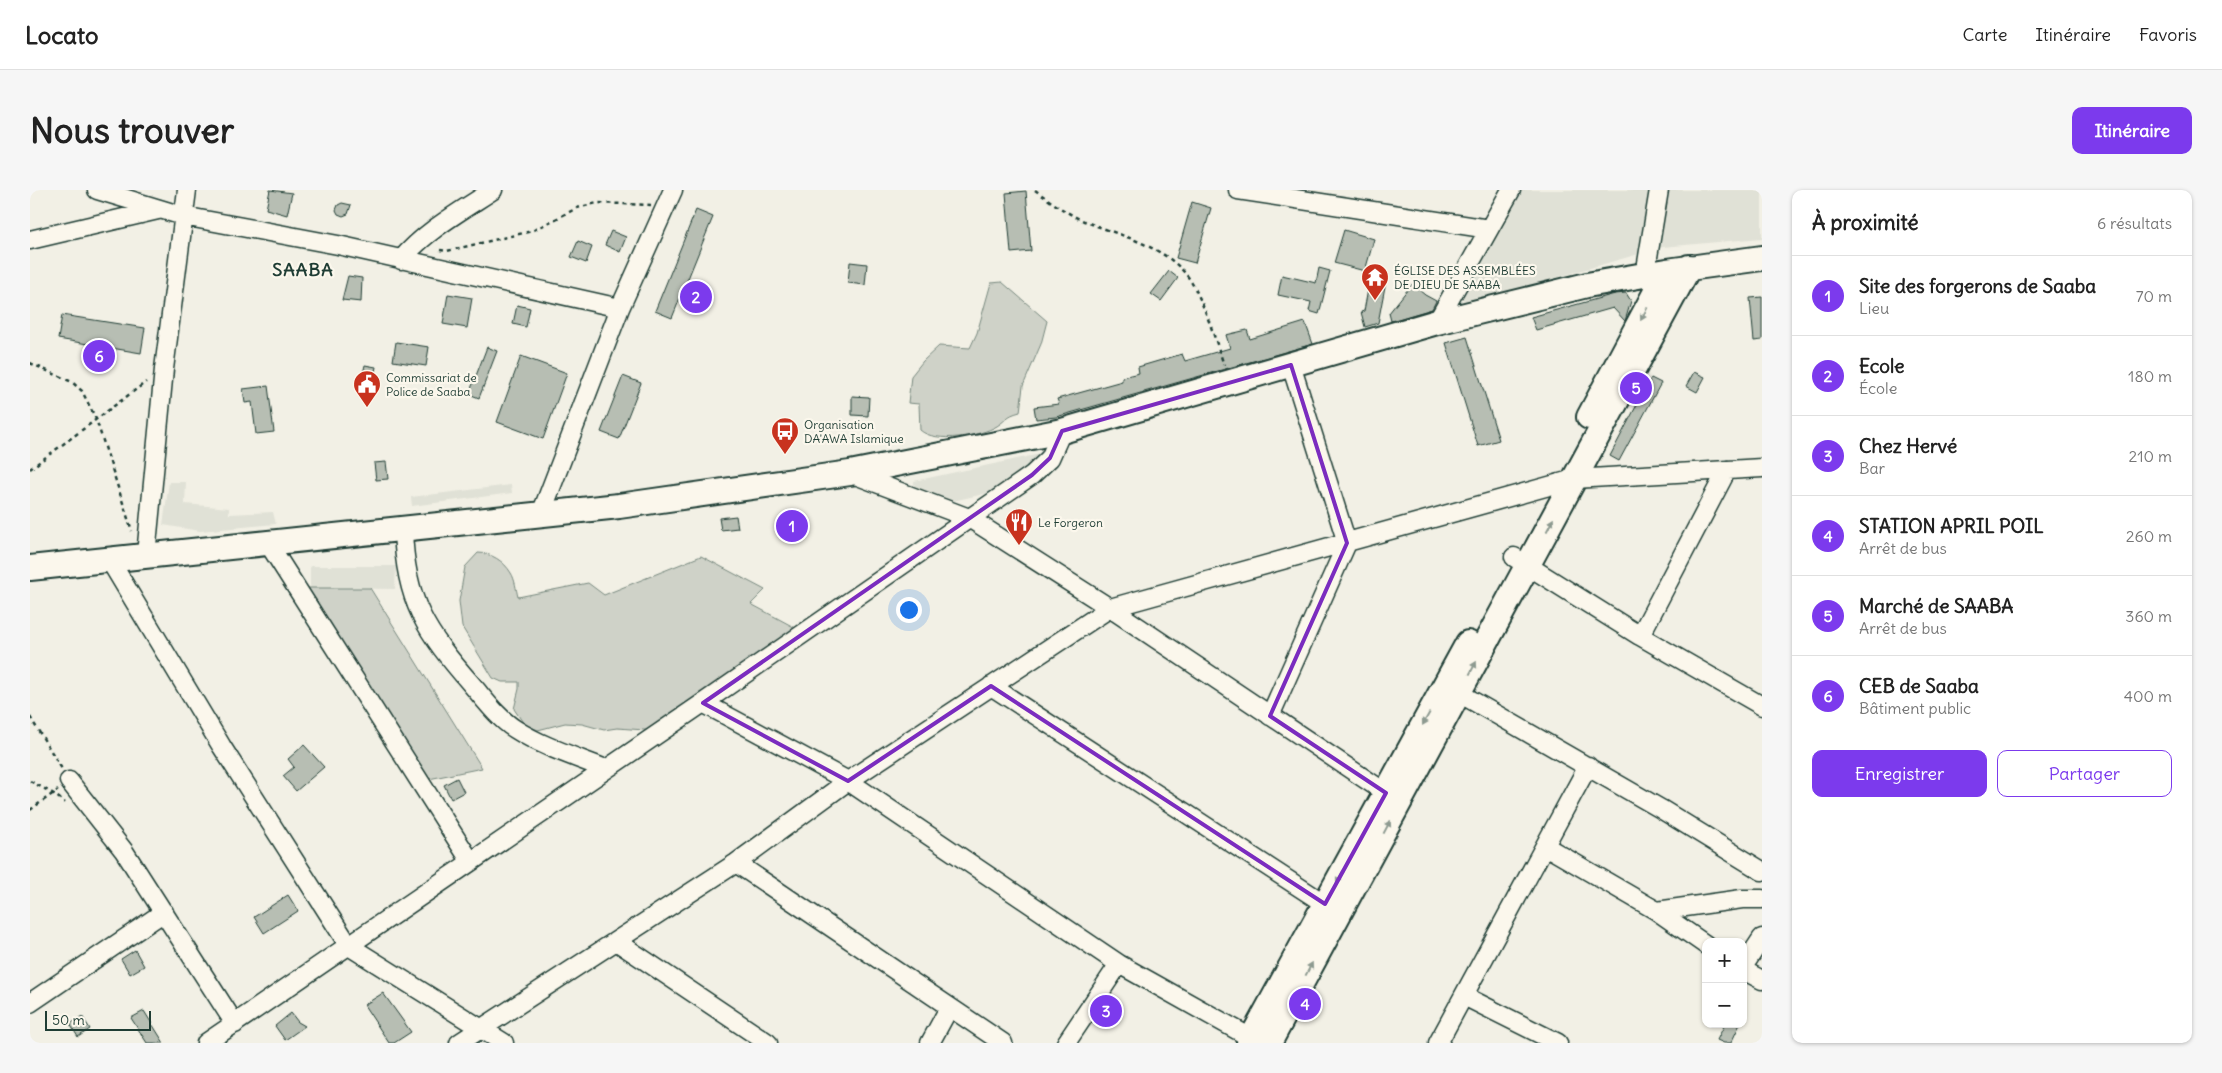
<!DOCTYPE html>
<html lang="fr">
<meta charset="utf-8">
<style>
:root{--surface:#fff;--page:#f6f6f6;--text:#222;--muted:#767676;--line:#e0e0e0;--accent:#7c3aed}
body{margin:0;font-family:Delius,sans-serif;background:var(--page);color:var(--text)}
.controls{position:absolute;right:15px;bottom:15px;display:grid;overflow:hidden;border-radius:10px;box-shadow:0 1px 4px #0004}
.controls button{width:45px;height:45px;display:grid;place-items:center;padding:0;border:0;border-bottom:1px solid var(--line);background:var(--surface);color:var(--text);font:25px sans-serif}
.scale{position:absolute;left:15px;bottom:12px;width:106px;box-sizing:border-box;padding-left:5px;border:2px solid #1f3d34;border-top:0;font-size:14px;line-height:18px;white-space:nowrap;color:#1f3d34;-webkit-text-stroke:4px #fbf7ec;paint-order:stroke}
.you{position:absolute;left:878px;top:419px;width:18px;height:18px;margin:-12px;border:4px solid #fff;border-radius:50%;background:#1a73e8;box-shadow:0 0 0 8px #1a73e833}
.badge{display:grid;place-items:center;width:32px;height:32px;border-radius:50%;background:var(--accent);color:#fff;font-size:16px;font-weight:700}
.pin{position:absolute;translate:-50% -50%;border:2px solid #fff;box-shadow:0 1px 5px #0006}
.list{margin:0;padding:0;list-style:none}
h2{display:flex;justify-content:space-between;align-items:center;height:65px;margin:0;padding:0 20px;font-size:21px}
h2 small{font-size:16px;font-weight:400;color:var(--muted)}
.list li{display:grid;grid-template-columns:32px 1fr auto;gap:15px;align-items:center;box-sizing:border-box;height:80px;padding:0 20px;border-top:1px solid var(--line)}
.list b{display:block;font-size:19px;white-space:nowrap}
.list p{margin:0;font-size:16px;white-space:nowrap;color:var(--muted)}
.list em{font-size:16px;font-style:normal;color:var(--muted)}
.actions{display:flex;gap:10px;padding:15px 20px}
.actions a{flex:1;padding:11px 0;border:1px solid var(--accent);border-radius:10px;text-align:center;font-size:18px;color:var(--accent)}
.actions .main{background:var(--accent);color:#fff}
.map{position:relative;flex:none;width:1732px;height:853px;overflow:hidden;border-radius:10px}
header{display:flex;align-items:center;gap:30px;box-sizing:border-box;height:70px;padding:0 25px;background:var(--surface);border-bottom:1px solid var(--line)}
header strong{font-size:24px}
nav{display:flex;gap:28px;margin-inline-start:auto;font-size:18px}
.intro{display:flex;align-items:center;justify-content:space-between;box-sizing:border-box;height:120px;padding:0 30px}
h1{margin:0;font-size:35px}
.button{padding:12px 22px;border-radius:10px;background:var(--accent);color:#fff;font-size:18px;font-weight:700}
main{display:flex;gap:30px;padding:0 30px}
aside{flex:1;background:var(--surface);border-radius:10px;box-shadow:0 1px 4px #0004}
.map>svg:first-child{display:block}
.built{fill:#e0e1d6}
.green{fill:#cfd2c8;stroke:#77887e}
.building{fill:#b7beb3;stroke:#1f3d34}
.lines{fill:none;stroke-linecap:round;stroke-linejoin:round}
.street-casing{stroke:#1f3d34;stroke-width:21}
.secondary-casing{stroke:#1f3d34;stroke-width:28}
.path{stroke:#1f3d34;stroke-width:2.5;stroke-dasharray:4 4;stroke-linecap:butt}
.street{stroke:#fbf7ec;stroke-width:18}
.secondary{stroke:#fbf7ec;stroke-width:24}
.oneway{fill:#8d9a90}
.marked{fill:none;stroke:#7b2cbf;stroke-width:4;stroke-linejoin:round}
.labels{text-anchor:middle;dominant-baseline:central;stroke-width:4.5;stroke-linejoin:round;paint-order:stroke}
.poi-label{font-size:12px;fill:#1f3d34;stroke:#fbf7ec;text-anchor:start}
.district-label{font-size:18px;font-weight:bold;letter-spacing:1px;fill:#1f3d34;stroke:#fbf7ec}
</style>
<header>
<strong>Locato</strong>
<nav><a>Carte</a><a>Itinéraire</a><a>Favoris</a></nav>
</header>
<div class="intro"><h1>Nous trouver</h1><a class="button">Itinéraire</a></div>
<main>
<div class="map">
<svg width="1732" height="853" viewBox="0 0 1732 853">
<rect width="100%" height="100%" fill="#f2f0e5"/>
<filter id="ink" filterUnits="userSpaceOnUse"><feTurbulence type="fractalNoise" baseFrequency=".02" numOctaves="2"/><feDisplacementMap in="SourceGraphic" scale="10" xChannelSelector="R" yChannelSelector="G"/><feConvolveMatrix kernelMatrix="1 2 1 2 8 2 1 2 1" color-interpolation-filters="sRGB"/></filter>
<g filter="url(#ink)">
<!-- built -->
<path class="built" d="M1482 0H1732V48L1633 57 1435 114 1428 97Z
M1010 264 1012 273 967 301 923 311 885 306 884 291Z
M139 292H156L155 314 199 318V324L243 322 246 334 170 341 133 335Z
M481 295 482 303 382 316 381 307Z
M280 376H366L365 399 280 398Z"/>
<!-- green -->
<path class="green" d="M972 92 1017 131 1011 154 993 196 990 222C975 226 978 229 967 236 951 246 905 254 890 240L889 214 878 213 881 186 893 171 909 156 940 158 947 143 961 93Z
M448 363C461 363 474 371 481 383 485 389 486 399 488 407L558 393 574 405 671 366 735 400 721 414 773 442 628 541 587 538 574 540 552 534 535 533 508 540 494 534 484 519 489 499V492H472L463 488 432 437 429 411 435 377Z
M280 398H340L452 578 394 590 274 399Z"/>
<!-- building -->
<path class="building" d="M240 0 262 3 257 25 236 19Z
M996 1 1001 61 981 63 976 3Z
M1162 12 1181 18 1165 73 1146 68Z
M312 13 321 15 318 24 313 26 308 24 306 20 308 15Z
M666 20 683 27 642 128 625 121Z
M1314 40 1344 49 1335 81 1304 73Z
M581 41 596 47 590 62 575 55Z
M548 51 562 57 556 73 541 67Z
M820 72 837 74 835 95 818 93Z
M1289 78 1300 81 1289 124 1279 121 1281 112 1248 105 1252 85 1286 93Z
M1139 81 1148 88 1131 111 1121 104Z
M1341 83 1357 86 1348 133 1335 137 1331 122 1334 121Z
M318 86 332 88 331 112 312 110Z
M1382 94 1395 105 1406 111 1402 119 1361 131 1359 123Z
M1596 103 1601 111 1595 131 1583 118 1506 140 1501 127 1585 104Z
M418 104 442 108 437 138 413 134Z
M1732 107V150L1724 151 1720 108Z
M487 115 500 118 496 137 483 134Z
M32 125 115 138 111 163 28 149Z
M1275 132 1283 154 1026 227 1006 229 1004 217 1029 214 1027 209 1092 191V187L1109 183 1108 177 1152 164 1155 171 1200 158 1196 145 1217 140 1220 149Z
M1437 147 1469 250 1448 256 1416 153Z
M366 152 399 157 396 176 363 171Z
M457 157 467 161 449 208 439 204Z
M491 166 537 183 513 249 467 232Z
M335 175 346 177 342 195 331 192Z
M1664 182 1675 187 1667 202 1656 196Z
M593 186 611 193 589 249 571 242Z
M1621 188 1631 193 1589 271 1580 266Z
M238 196 244 242 226 244 222 212 215 213 213 199Z
M822 206 839 207 838 226 822 225Z
M356 272 358 289 346 290 344 273Z
M706 326 708 338 691 340 689 328Z
M274 555 294 577 266 601 253 586 264 577 258 569Z
M427 588 434 602 421 609 414 595Z
M258 705 268 721 234 743 224 727Z
M105 760 114 776 100 784 91 769Z
M353 803 381 842 364 853H359L334 815Z
M114 821 134 853H117L101 828Z
M261 823 268 832 275 836 255 850 245 836Z
M52 826 60 839 48 847 40 834Z
M1695 834H1710L1701 853H1694L1687 850Z"/>
<g class="lines">
<!-- street casing -->
<g class="street-casing">
<path id="street" d="M67 0 153 26 308 55 590 118
M1208 0 1459 39
M0 50 128 20
M371 70C395 41 431 21 463 0
M1615 85 1629 0
M1407 132 1481 0
M820 283 939 328 1080 418 1356 603
M511 324 590 118 643 0
M373 339C375 412 396 442 442 495 455 510 468 528 485 539 513 557 546 567 576 579
M238 353 441 672
M116 365 134 179 157 0
M1484 367 1610 446 1732 516
M79 369 192 557 319 756 474 853
M1610 446 1697 280
M961 496 1295 714
M1429 503 1631 619 1732 681
M673 513 818 591 1089 774 1230 853
M1240 526 1317 353 1261 175
M39 591 94 661 205 834
M1515 656 1627 721 1676 755
M706 673 973 853
M1627 721 1712 709H1732
M586 751 738 853
M1713 777 1732 748
M1713 780 1732 790
M1434 806 1528 853
M0 813 134 722
M176 853 673 513 1002 285 1020 268 1032 241
M429 853 706 673 818 591 1080 418 1544 289 1732 278
M900 853 919 818
M1036 853 1089 774
M1408 853 1558 576"/>
</g>
<!-- secondary casing -->
<g class="secondary-casing">
<path id="secondary" d="M1559 227 1637 81
M0 378 589 316 820 283 1032 241 1407 132 1557 95 1637 81 1732 68
M1219 853 1438 453
M1239 853 1659 77"/>
</g>
<!-- path -->
<path class="path" d="M1005 0C1020 11 1036 23 1054 31 1088 45 1130 54 1155 83 1171 102 1186 152 1194 175
M410 60 417 61 502 41 547 18 567 13 621 15
M0 173 42 192 52 201 66 229 102 341
M0 279 116 192
M0 527 32 579
M0 591 24 604 35 613
M0 620 28 600"/>
<!-- street -->
<use href="#street" class="street"/>
<!-- secondary -->
<use href="#secondary" class="secondary"/>
</g>
<!-- one-way arrows -->
<defs><path id="oneway-solid" d="M-6-.8H1V-3.2L6.5 0L1 3.2V.8H-6Z" transform="scale(1.25)"/></defs>
<g class="oneway">
<use href="#oneway-solid" transform="translate(1614 124) rotate(118)"/>
<use href="#oneway-solid" transform="translate(1520 335) rotate(-62)"/>
<use href="#oneway-solid" transform="translate(1443 478) rotate(-62)"/>
<use href="#oneway-solid" transform="translate(1396 529) rotate(119)"/>
<use href="#oneway-solid" transform="translate(1357 637) rotate(-62)"/>
<use href="#oneway-solid" transform="translate(1310 687) rotate(119)"/>
<use href="#oneway-solid" transform="translate(1279 779) rotate(-62)"/>
</g>
</g>
<!-- marked area -->
<path class="marked" d="M1261 175 1317 353 1240 526 1356 603 1295 714 961 496 818 591 673 513 1002 285 1020 268 1032 241Z"/>
<!-- icons -->
<defs>
<g id="temple-pin" transform="scale(1.4375)"><path d="M0 17L-7.5 6A9.5 9.5 0 1 1 7.5 6Z" fill="#c8321e" stroke="#fbf7ec"/><path d="M0-6L5-2H3V0L6.5 2.5H4V6H1.5V3h-3V6H-4V2.5H-6.5L-3 0V-2H-5Z" fill="#fff"/></g>
<g id="civic-pin" transform="scale(1.4375)"><path d="M0 17L-7.5 6A9.5 9.5 0 1 1 7.5 6Z" fill="#c8321e" stroke="#fbf7ec"/><path d="M-.6-6.5H3V-4.5H.6V-3L4-1V1h2V6H-6V1h2V-1L-.6-3ZM-1.2 2.5V6h2.4V2.5Z" fill="#fff"/></g>
<g id="bus-pin" transform="scale(1.4375)"><path d="M0 17L-7.5 6A9.5 9.5 0 1 1 7.5 6Z" fill="#c8321e" stroke="#fbf7ec"/><path d="M-5-6H5V4H4V6H2V4H-2V6H-4V4H-5ZM-3.5-4V0h7V-4ZM-3.5 1.2v1.5H-2V1.2ZM2 1.2v1.5H3.5V1.2Z" fill="#fff"/></g>
<g id="restaurant-pin" transform="scale(1.4375)"><path d="M0 17L-7.5 6A9.5 9.5 0 1 1 7.5 6Z" fill="#c8321e" stroke="#fbf7ec"/><path d="M-5-6h1v4h1v-4h1v4h1v-4h1v5L-1.5 .5V6h-2V.5L-5-1ZM5-6V6H3V1.5H1.5Q1.5-4 5-6Z" fill="#fff"/></g>
</defs>
<g fill-rule="evenodd">
<use href="#temple-pin" x="1345" y="87"/>
<use href="#civic-pin" x="337" y="194"/>
<use href="#bus-pin" x="755" y="241"/>
<use href="#restaurant-pin" x="989" y="332"/>
</g>
<g class="labels">
<!-- poi labels -->
<g class="poi-label">
<text x="1364" y="80">ÉGLISE DES ASSEMBLÉES<tspan x="1364" dy="14">DE DIEU DE SAABA</tspan></text>
<text x="356" y="187">Commissariat de<tspan x="356" dy="14">Police de Saaba</tspan></text>
<text x="774" y="234">Organisation<tspan x="774" dy="14">DA'AWA Islamique</tspan></text>
<text x="1008" y="332">Le Forgeron</text>
</g>
<!-- district labels -->
<g class="district-label">
<text x="273" y="79">SAABA</text>
</g>
</g>
</svg>
<div class="controls">
<button>+</button>
<button>−</button>
</div>
<div class="scale">50 m</div>
<div class="you"></div>
<div class="pin badge" style="left:762px;top:336px">1</div>
<div class="pin badge" style="left:666px;top:107px">2</div>
<div class="pin badge" style="left:1076px;top:821px">3</div>
<div class="pin badge" style="left:1275px;top:814px">4</div>
<div class="pin badge" style="left:1606px;top:198px">5</div>
<div class="pin badge" style="left:69px;top:166px">6</div>
</div>
<aside>
<h2>À proximité<small>6 résultats</small></h2>
<ul class="list">
<li><span class="badge">1</span><div><b>Site des forgerons de Saaba</b><p>Lieu</p></div><em>70 m</em></li>
<li><span class="badge">2</span><div><b>Ecole</b><p>École</p></div><em>180 m</em></li>
<li><span class="badge">3</span><div><b>Chez Hervé</b><p>Bar</p></div><em>210 m</em></li>
<li><span class="badge">4</span><div><b>STATION APRIL POIL</b><p>Arrêt de bus</p></div><em>260 m</em></li>
<li><span class="badge">5</span><div><b>Marché de SAABA</b><p>Arrêt de bus</p></div><em>360 m</em></li>
<li><span class="badge">6</span><div><b>CEB de Saaba</b><p>Bâtiment public</p></div><em>400 m</em></li>
</ul>
<div class="actions"><a class="main">Enregistrer</a><a>Partager</a></div>
</aside>
</main>
